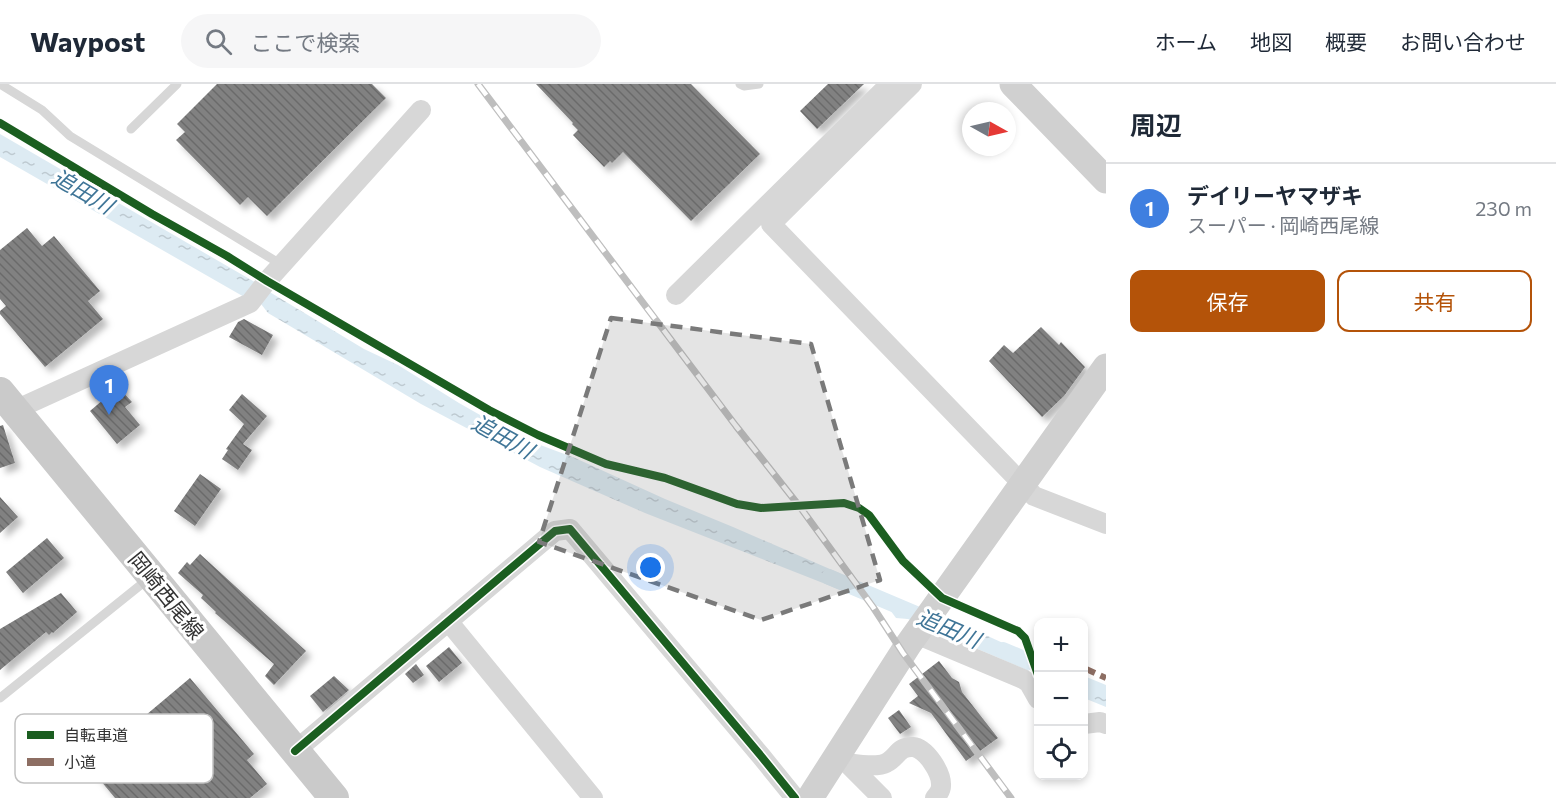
<!DOCTYPE html>
<html lang="ja">
<meta charset="utf-8">
<style>
:root{--surface:#fff;--page:#f6f6f7;--text:#1f2937;--muted:#747a83;--line:#e0e1e3;--accent:#b45309}
body{margin:0;font-family:Commissioner,"Noto Sans JP",sans-serif;background:var(--page);color:var(--text)}
.controls{position:absolute;right:18px;bottom:18px;display:grid;overflow:hidden;border-radius:12px;box-shadow:0 3px 9px #0003}
.controls button{width:54px;height:54px;display:grid;place-items:center;padding:0;border:0;border-bottom:2px solid var(--line);background:var(--surface);color:var(--text);font:30px sans-serif}
.compass{position:absolute;left:962px;top:18px;width:54px;height:54px;border-radius:50%;background:var(--surface);box-shadow:0 3px 9px #0003;rotate:98deg}
.you{position:absolute;left:651px;top:484px;width:21px;height:21px;margin:-15px;border:4px solid #fff;border-radius:50%;background:#1a73e8;box-shadow:0 0 0 9px #1a73e833}
.badge{display:grid;place-items:center;width:39px;height:39px;border-radius:50%;background:var(--accent);color:#fff;font-size:20px;font-weight:700}
.pin{position:absolute;translate:-50% -50px;filter:drop-shadow(0 2px 3px #0008)}
.pin::after{content:'';position:absolute;top:32px;width:21px;height:18px;background:inherit;clip-path:polygon(0 0,100% 0,50% 100%)}
.list{margin:0;padding:0;list-style:none}
h2{display:flex;justify-content:space-between;align-items:center;height:78px;margin:0;padding:0 24px;font-size:26px}
h2 small{font-size:20px;font-weight:400;color:var(--muted)}
.list li{display:grid;grid-template-columns:39px 1fr auto;gap:18px;align-items:center;box-sizing:border-box;height:90px;padding:0 24px;border-top:2px solid var(--line)}
.list b{display:block;font-size:22px;white-space:nowrap}
.list p{margin:0;font-size:20px;white-space:nowrap;color:var(--muted)}
.list em{font-size:20px;font-style:normal;color:var(--muted)}
.actions{display:flex;gap:12px;padding:18px 24px}
.actions a{flex:1;padding:14px 0;border:2px solid var(--accent);border-radius:12px;text-align:center;font-size:21px;color:var(--accent)}
.actions .main{background:var(--accent);color:#fff}
.icon{flex:none;width:33px;height:33px;fill:none;stroke:currentColor;stroke-width:2;stroke-linecap:round;stroke-linejoin:round}
.map{position:relative;flex:none;width:1106px;height:714px;overflow:hidden}
header{display:flex;align-items:center;gap:36px;box-sizing:border-box;height:84px;padding:0 30px;background:var(--surface);border-bottom:2px solid var(--line)}
header strong{font-size:28px}
nav{display:flex;gap:33px;margin-inline-start:auto;font-size:21px}
.search{width:420px;height:54px;background:var(--page);display:flex;align-items:center;gap:15px;box-sizing:border-box;padding:0 21px;border-radius:33px;color:var(--muted);font-size:22px}
main{display:flex}
aside{flex:1;background:var(--surface)}
.map>svg:first-child{display:block}
.water{fill:url(#water-ripples)}
.lines{fill:none;stroke-linecap:round;stroke-linejoin:round}
.canal{stroke:#ddebf3;stroke-width:16}
.building{fill:url(#building-back-hatch);filter:url(#shadow)}
.path{stroke:#d6d6d6;stroke-width:3;stroke-dasharray:3 3;stroke-linecap:butt}
.lane{stroke:#d7d7d7;stroke-width:9}
.street{stroke:#d7d7d7;stroke-width:20}
.secondary{stroke:#d0d0d0;stroke-width:27}
.primary{stroke:#cacaca;stroke-width:30}
.rail-casing{stroke:#bebebe;stroke-width:7}
.rail{stroke:#fff;stroke-width:4.5;stroke-dasharray:14;stroke-linecap:butt}
.quiet{stroke:#8d6e63;stroke-width:6;stroke-dasharray:12 6;stroke-linecap:butt}
.cycleway-casing{stroke:#fff;stroke-width:11}
.cycleway{stroke:#1b5e20;stroke-width:8}
.marked{fill:#7a7a7a;fill-opacity:0.2;stroke:#7a7a7a;stroke-width:4.5;stroke-dasharray:12 8;stroke-linejoin:round}
.labels{text-anchor:middle;dominant-baseline:central;stroke-width:6;stroke-linejoin:round;paint-order:stroke}
.street-label{font-size:21px;fill:#333;stroke:#fff}
.water-label{font-size:22px;font-style:italic;fill:#3f7597;stroke:#fff}
.key{fill:#fff;stroke:#c2c2c2;stroke-width:1.5}
.key-label{font-size:16px;fill:#333}
</style>
<header>
<strong>Waypost</strong>
<div class="search"><svg class="icon" aria-label="search" viewBox="0 0 24 24"><circle cx="10" cy="10" r="6"/><path d="M15 15l6 6"/></svg>ここで検索</div>
<nav><a>ホーム</a><a>地図</a><a>概要</a><a>お問い合わせ</a></nav>
</header>
<main>
<div class="map">
<svg width="1106" height="714" viewBox="0 0 1106 714">
<defs>
<pattern id="water-ripples" width="26" height="14" patternUnits="userSpaceOnUse" patternTransform="scale(1.5)"><rect width="26" height="14" fill="#ddebf3"/><path d="M2 4q2-2 4 0t4 0M15 11q2-2 4 0t4 0" fill="none" stroke="#becad1"/></pattern>
<pattern id="building-back-hatch" width="6" height="6" patternUnits="userSpaceOnUse" patternTransform="scale(1.5)"><rect width="6" height="6" fill="#818181"/><path d="M-1 5l2 2M0 0l6 6M5-1l2 2" fill="none" stroke="#6a6a6a"/></pattern>
<filter id="shadow"><feDropShadow dx="5.5" dy="5.5" stdDeviation="3" flood-color="#0004"/></filter>
</defs>
<rect width="100%" height="100%" fill="#fff"/>
<!-- water -->
<path class="water" d="M0 50 258 200 246 214 0 73Z
M268 207 364 265 398 281 459 319 519 353 575 374 665 415 733 443 839 489 856 512 645 429 540 383 421 320 268 229 258 216Z
M879 511 913 523 908 535 896 534Z
M950 535 1021 567 1029 587 940 549Z
M1084 592 1106 601V623L1084 614Z"/>
<g class="lines">
<!-- canal -->
<path class="canal" d="M829 493 966 551
M1003 566 1038 581"/>
</g>
<!-- building -->
<path class="building" d="M217 0H372L386 14 267 132 248 113 240 121 176 56 185 48 177 40Z
M536 0H691L760 70 691 137 623 68 612 79 610 77 604 83 573 51 578 46 572 40 573 39Z
M828 0H864L817 45 800 27Z
M27 144 42 162 54 152 100 207 88 217 103 235 45 283 0 230V227L6 222 0 215V166Z
M244 235 273 251 262 271 229 253 238 238Z
M1041 243 1059 261 1061 258 1085 283 1064 312 1042 333 989 277 1004 261 1013 269Z
M118 303 132 318 125 323 140 341 117 360 90 327Z
M242 310 267 332 243 360 252 366 238 386 222 375 228 366 226 365 244 340 229 326Z
M3 341 15 379 0 384V342Z
M200 390 221 405 195 442 174 427Z
M0 413 18 433 0 449Z
M47 454 64 474 23 509 6 488Z
M200 470 306 567 274 601 265 592 274 580 215 529 216 528 201 514 203 511 178 489 187 478 190 481Z
M61 509 77 528 53 549 52 548 49 551 46 548 0 586V545Z
M449 563 462 579 439 598 426 582Z
M939 577 952 594 959 598 962 608 998 654 966 677 931 629 909 619 918 612 909 600Z
M416 580 424 591 413 599 405 590Z
M334 592 349 606 323 628 310 612Z
M190 594 254 670 247 676 267 700 250 714H115L61 649 82 632 100 654 89 666 96 673Z
M899 626 911 643 900 650 888 634Z"/>
<g class="lines">
<!-- path -->
<path class="path" d="M0 39 152 130 251 187
M283 206 489 326 538 351 606 380 665 394 737 420 761 424 788 423"/>
<!-- lane -->
<path class="lane" d="M0 0 42 26 70 52 282 181
M740 0 744 2 759 0
M131 45 177 0
M0 614 148 495"/>
<!-- street -->
<path class="street" d="M912 0 771 140 1034 412 1106 440
M676 211 890 0
M15 326 250 219 267 197 421 26
M448 537 593 714
M916 550 1023 595 1029 599 1038 615
M1084 640 1100 638 1106 640
M295 667 555 447 570 445 761 672 795 714
M837 672C841 675 844 678 849 679 857 681 879 683 886 679 897 674 898 662 913 663 926 664 942 689 941 702 941 707 938 710 935 714
M847 679 882 714"/>
<!-- secondary -->
<path class="secondary" d="M1013 0 1106 96
M810 714 908 561 1106 283"/>
<!-- primary -->
<path class="primary" d="M0 308 334 714"/>
<!-- rail casing -->
<g class="rail-casing">
<path id="rail" d="M478 0 736 342 800 423 873 523 903 569 1011 714"/>
</g>
<!-- rail -->
<use href="#rail" class="rail"/>
<!-- quiet -->
<path class="quiet" d="M1084 584 1106 594"/>
<!-- cycleway casing -->
<g class="cycleway-casing">
<path id="cycleway" d="M0 39 152 130 227 172 267 197 489 326 538 351 606 380 665 394 737 420 761 424 844 419 859 424 869 431 903 477 942 514 1018 547 1025 554 1038 591
M295 667 555 447 570 445 761 672 795 714"/>
</g>
<!-- cycleway -->
<use href="#cycleway" class="cycleway"/>
</g>
<!-- marked area -->
<path class="marked" d="M611 234 811 260 880 496 761 536 539 458Z"/>
<g class="labels">
<!-- street labels -->
<g class="street-label">
<text transform="translate(167 511) rotate(51)">岡崎西尾線</text>
</g>
<!-- water labels -->
<g class="water-label">
<text transform="translate(83 107) rotate(30)">追田川</text>
<text transform="translate(503 352) rotate(29)">追田川</text>
<text transform="translate(949 544) rotate(23)">追田川</text>
</g>
</g>
<!-- legend -->
<rect x="15" y="630" width="198" height="69" rx="9" class="key"/>
<rect x="27" y="647" width="27" height="8" fill="#1b5e20"/>
<rect x="27" y="674" width="27" height="8" fill="#8d6e63"/>
<g class="key-label">
<text x="64" y="657">自転車道</text>
<text x="64" y="684">小道</text>
</g>
</svg>
<div class="controls">
<button>+</button>
<button>−</button>
<button><svg class="icon" aria-label="locate" viewBox="0 0 24 24"><circle cx="12" cy="12" r="6"/><path d="M12 2v4M12 18v4M2 12h4M18 12h4"/></svg></button>
</div>
<svg class="compass" viewBox="-18 -18 36 36"><path d="M0-13l5 13h-10z" fill="#e53935"/><path d="M0 13l5-13h-10z" fill="#747a83"/></svg>
<div class="you"></div>
<div class="pin badge" style="left:109px;top:331px;background:#3f7fe0">1</div>
</div>
<aside>
<h2>周辺<small></small></h2>
<ul class="list">
<li><span class="badge" style="background:#3f7fe0">1</span><div><b>デイリーヤマザキ</b><p>スーパー · 岡崎西尾線</p></div><em>230 m</em></li>
</ul>
<div class="actions"><a class="main">保存</a><a>共有</a></div>
</aside>
</main>
